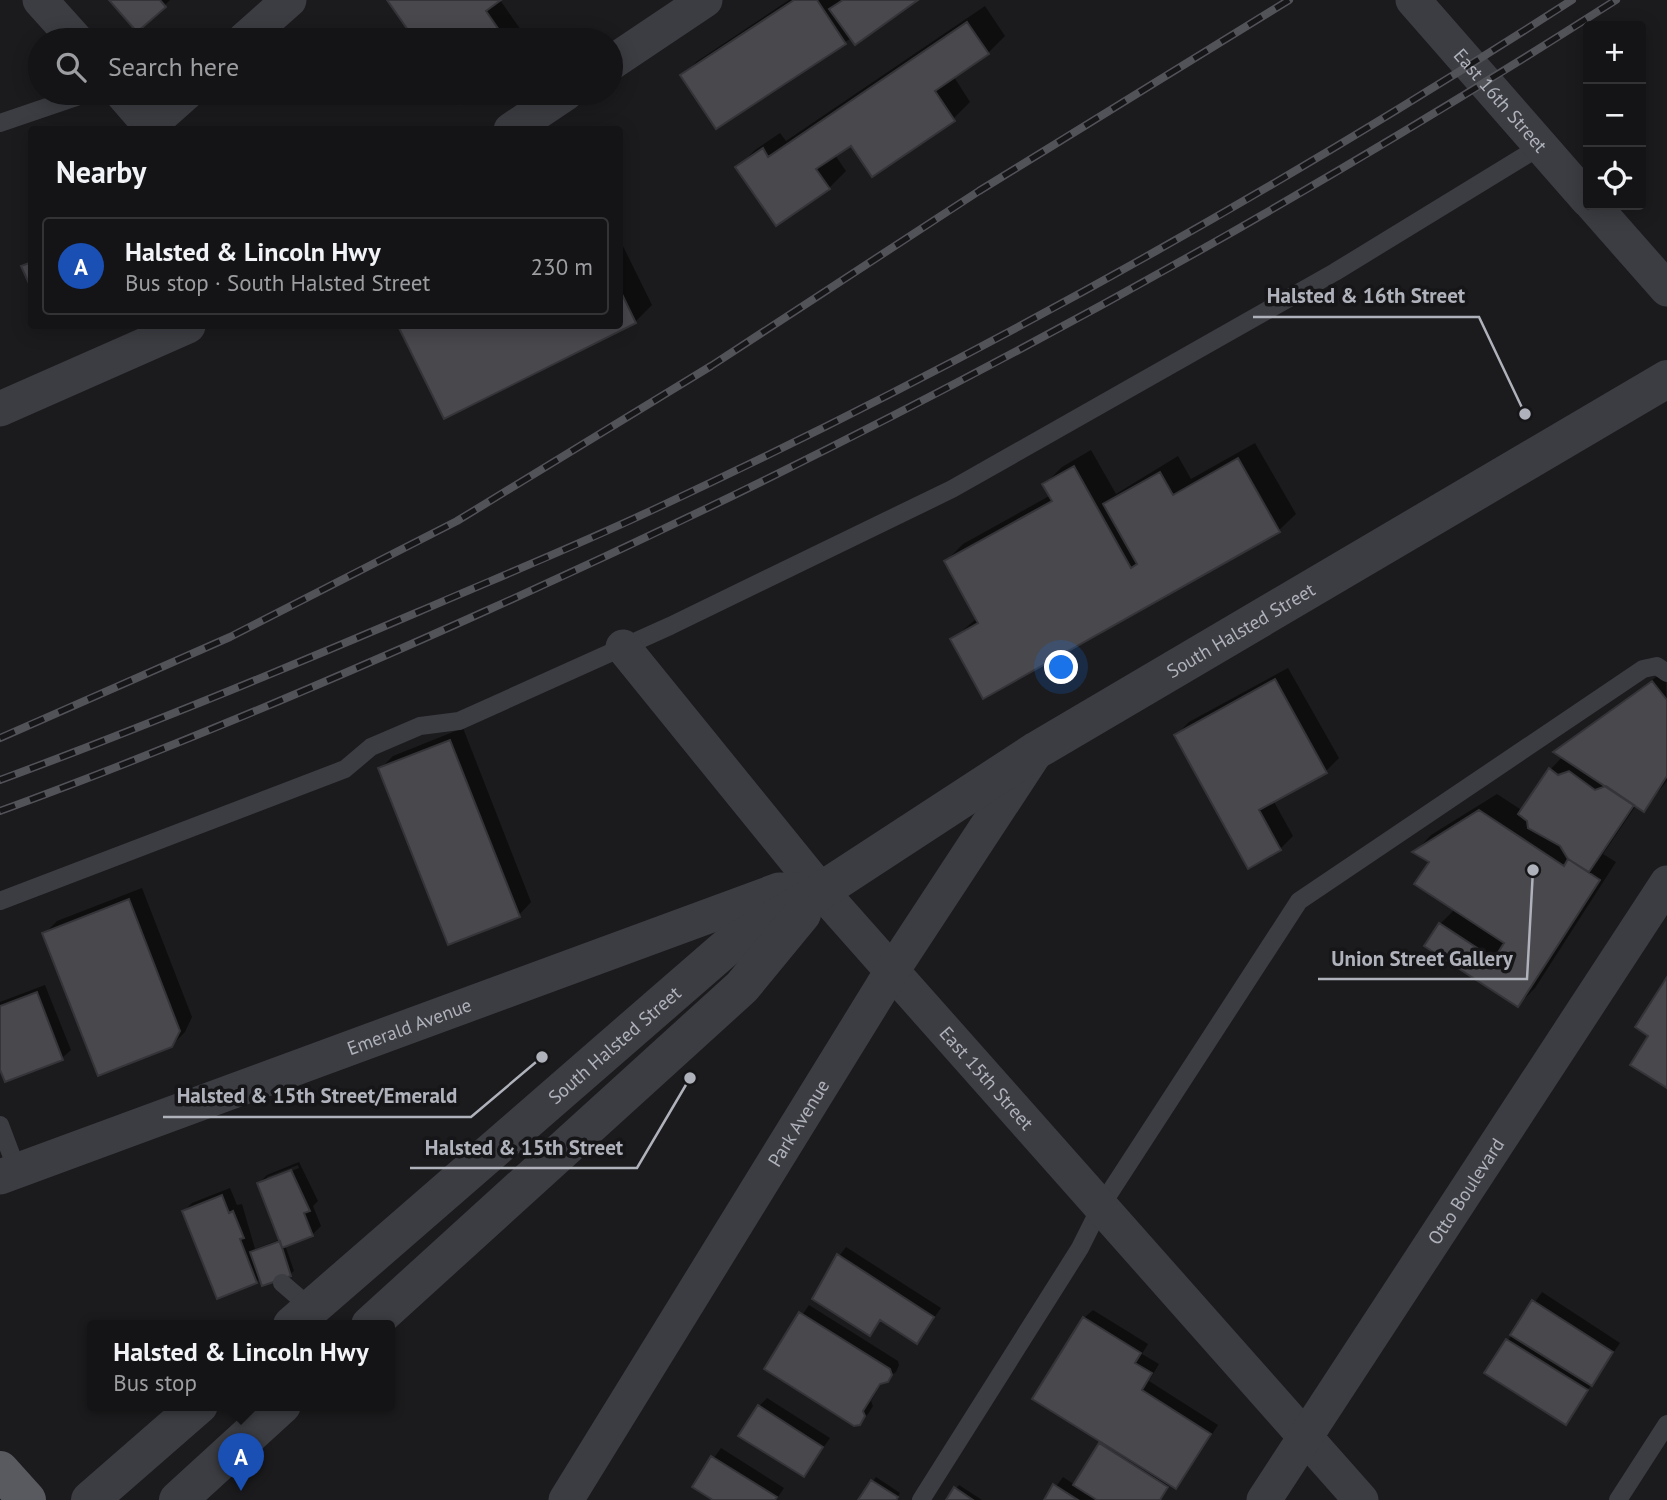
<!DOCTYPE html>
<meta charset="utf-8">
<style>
:root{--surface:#141416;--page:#1d1d1f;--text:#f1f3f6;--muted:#9d9ea1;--line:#333335;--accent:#8c9099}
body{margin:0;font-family:"PT Sans",sans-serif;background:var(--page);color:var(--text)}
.controls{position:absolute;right:21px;top:21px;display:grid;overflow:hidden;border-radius:7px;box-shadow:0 4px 18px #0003}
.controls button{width:63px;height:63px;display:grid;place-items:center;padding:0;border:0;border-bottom:2px solid var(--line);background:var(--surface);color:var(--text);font:35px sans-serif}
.you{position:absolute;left:1062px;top:668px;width:24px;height:24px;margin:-18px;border:5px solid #fff;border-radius:50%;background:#1a73e8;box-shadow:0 0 0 10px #1a73e833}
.badge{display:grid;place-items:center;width:46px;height:46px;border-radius:50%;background:var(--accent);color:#fff;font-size:23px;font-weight:700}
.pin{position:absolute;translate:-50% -58px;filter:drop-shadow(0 2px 4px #0008)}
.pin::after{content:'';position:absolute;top:37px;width:24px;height:21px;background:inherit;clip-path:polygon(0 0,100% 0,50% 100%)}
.popup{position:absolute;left:87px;top:1320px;width:308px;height:91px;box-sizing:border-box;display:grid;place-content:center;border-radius:7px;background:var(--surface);filter:drop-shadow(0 2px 5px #0005);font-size:23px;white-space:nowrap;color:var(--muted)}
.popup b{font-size:26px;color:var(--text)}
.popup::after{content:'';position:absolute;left:50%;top:100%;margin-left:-14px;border:14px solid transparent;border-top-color:var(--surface)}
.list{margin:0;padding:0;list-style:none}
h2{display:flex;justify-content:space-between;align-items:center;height:91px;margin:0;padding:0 28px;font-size:30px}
h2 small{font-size:23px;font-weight:400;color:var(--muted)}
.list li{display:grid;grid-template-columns:46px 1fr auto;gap:21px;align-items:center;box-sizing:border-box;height:98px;margin:0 14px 14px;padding:0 14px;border:2px solid var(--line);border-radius:7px}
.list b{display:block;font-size:26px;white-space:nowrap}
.list p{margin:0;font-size:23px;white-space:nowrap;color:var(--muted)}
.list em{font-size:23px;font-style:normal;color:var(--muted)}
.icon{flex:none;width:38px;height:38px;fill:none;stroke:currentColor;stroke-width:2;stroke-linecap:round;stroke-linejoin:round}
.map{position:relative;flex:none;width:1667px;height:1500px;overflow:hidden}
.search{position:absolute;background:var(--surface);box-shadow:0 4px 18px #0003;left:28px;top:28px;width:595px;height:77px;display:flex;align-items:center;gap:18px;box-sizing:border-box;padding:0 24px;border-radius:38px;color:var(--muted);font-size:26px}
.panel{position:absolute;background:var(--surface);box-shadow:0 4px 18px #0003;left:28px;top:126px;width:595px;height:203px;border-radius:7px}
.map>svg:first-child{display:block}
.shadow{fill:#0007;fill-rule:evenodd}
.building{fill:#48484d;stroke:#353539;stroke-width:2}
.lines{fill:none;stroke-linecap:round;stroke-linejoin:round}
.service{stroke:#3c3d42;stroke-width:18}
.minor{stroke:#3c3d42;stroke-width:35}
.tertiary{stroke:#3c3d42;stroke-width:38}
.primary{stroke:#595a60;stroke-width:38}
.rail-casing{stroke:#525359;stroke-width:8}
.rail{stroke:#161618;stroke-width:5;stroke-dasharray:16;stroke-linecap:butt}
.labels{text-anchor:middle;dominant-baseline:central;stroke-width:7;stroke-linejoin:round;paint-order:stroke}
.street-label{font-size:19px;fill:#afb2bb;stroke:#161618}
.leader{fill:none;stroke:#afb2bb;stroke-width:2.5}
.callout-dot{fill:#afb2bb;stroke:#161618;stroke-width:2.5}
.callout-label{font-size:21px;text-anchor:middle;font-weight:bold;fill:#afb2bb;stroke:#161618;stroke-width:7;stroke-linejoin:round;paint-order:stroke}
</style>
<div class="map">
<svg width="1667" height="1500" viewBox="0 0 1667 1500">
<rect width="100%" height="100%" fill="#1b1b1d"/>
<!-- shadow -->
<path class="shadow" d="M111 0H170L164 6Z
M389 0H500L528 40H418Z
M789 0H915L845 42 683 75 696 62Z
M985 6 1005 36 988 53 954 77 970 102 953 119 851 144 835 155 846 171 829 188 738 167 755 150 780 133 786 141Z
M620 240 652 305 635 322 445 417 400 326H620Z
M1255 443 1296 514 1278 531 952 640 977 618 946 561 963 544 1051 495 1045 484 1062 467 1091 450 1116 494 1178 456 1191 479Z
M1288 668 1339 758 1326 771 1273 800 1293 836 1280 849 1176 735 1189 722Z
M1666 670 1667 781 1644 809 1637 804 1603 854 1616 862 1535 988 1518 1005 1440 924 1455 909 1431 862 1415 852 1431 835 1497 794 1523 811 1551 769 1563 756 1556 752 1568 740Z
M463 728 531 902 519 915 380 769 393 756Z
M142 888 192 1017 185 1032 171 1046 44 934 57 921Z
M45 985 71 1050 62 1058 0 1065V1002Z
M299 1162 318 1201 313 1206 321 1226 312 1235 285 1245 294 1271 290 1274 261 1277 256 1282 184 1211 192 1203 230 1188 237 1205 242 1204 255 1249 281 1239 259 1183 267 1175ZM298 1165 299 1168 267 1181V1177Z
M846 1247 941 1308 917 1342 882 1319 869 1334 824 1276Z
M1542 1292 1620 1343 1565 1423 1486 1372Z
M809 1305 898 1361 899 1365 896 1372 883 1381 871 1401 873 1406 868 1414 859 1423 766 1368Z
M1093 1310 1148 1344 1142 1354 1159 1364 1149 1381 1218 1425 1184 1478 1176 1487 1171 1484 1161 1500H1046L1063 1477 1075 1485 1103 1441 1084 1318Z
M767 1398 830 1438 804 1475 759 1406Z
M721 1448 784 1488 776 1500H716L694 1486Z
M876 1477 900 1493 896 1500H860Z
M959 1485 982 1500H948Z"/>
<!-- building -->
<path class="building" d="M109 0H160L166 7 137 32Z
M387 0H501L486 11 506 40H415Z
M794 0H817L846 44 716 129 680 75Z
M843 0H918L855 45 829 9Z
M967 22 989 54 935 91 955 121 872 177 851 146 816 169 830 189 776 226 735 167 763 148 768 157Z
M453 93H476L460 104Z
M32 262V290L21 266Z
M620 290 636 323 444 419 398 326H620Z
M1238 458 1280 532 983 699 950 639 978 623 944 561 1052 501 1042 484 1074 466 1131 568 1137 564 1103 504 1160 472 1173 495Z
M1275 679 1327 773 1259 810 1281 850 1248 869 1174 735Z
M1652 681 1667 700V776L1644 812 1553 752Z
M450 740 520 917 448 945 378 768Z
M1549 768 1558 775 1569 771 1595 790 1606 786 1634 805 1589 872 1568 859 1560 846 1528 828 1527 821 1518 814Z
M1479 810 1564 866 1568 859 1600 880 1518 1007 1424 946 1439 923 1494 959 1504 943 1414 884 1429 862 1412 852Z
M129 899 180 1031 172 1047 98 1076 42 933Z
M1667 977V1088L1630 1065 1648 1036 1635 1027Z
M37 992 63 1060 5 1082 0 1070V1006Z
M291 1170 310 1211 304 1213 313 1236 282 1248 257 1183Z
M222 1195 229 1213 233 1211 244 1238 240 1239 257 1283 217 1299 182 1211Z
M280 1241 291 1276 262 1286 250 1252Z
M837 1254 934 1317 917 1344 880 1320 870 1336 812 1299Z
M1532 1300 1613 1352 1592 1386 1510 1335Z
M799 1312 890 1369 892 1375 888 1382 880 1384 863 1411 865 1416 860 1425 854 1426 764 1369Z
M1083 1317 1141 1353 1135 1363 1152 1373 1142 1390 1211 1434 1176 1489 1032 1399Z
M1506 1339 1588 1390 1566 1425 1484 1373Z
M758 1405 823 1447 804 1477 738 1436Z
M1099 1443 1168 1487 1160 1500H1097L1073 1485Z
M711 1456 777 1497 775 1500H713L692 1487Z
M871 1480 898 1497 896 1500H858Z
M1053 1484 1078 1500H1044Z
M954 1487 973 1500H946Z"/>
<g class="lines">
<!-- service -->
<path class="service" d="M0 123 88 93
M0 901 345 769 371 747 420 726 459 721 670 626 952 489 1335 272 1541 146
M0 1125 17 1170
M282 1283 311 1308
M921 1500 1080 1248 1101 1206 1299 901 1643 669 1657 666 1667 673
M1618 1500 1667 1424"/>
<!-- minor -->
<g class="minor">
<path d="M40 0 76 40"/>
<path id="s1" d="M1413 0 1588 200"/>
<path d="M244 40 289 0"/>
<path d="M611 63 705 0"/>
<path d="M122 93 154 130"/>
<path d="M150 125 186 93"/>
<path d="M511 130 566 93"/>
<path d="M1593 205 1667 289"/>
<path d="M0 409 188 326"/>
<path id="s2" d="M623 647 821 891 1361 1500"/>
<path id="s3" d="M0 1177 779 890 821 891"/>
<path id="s4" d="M566 1500 892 971 1037 750"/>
<path id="s5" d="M1264 1500 1667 883"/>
</g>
<!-- tertiary -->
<g class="tertiary">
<path id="s6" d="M292 1325 727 947 821 891 1037 750 1667 379"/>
<path d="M370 1325 742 987 802 914"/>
<path d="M90 1500 199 1405"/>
<path d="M178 1500 282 1405"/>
</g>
<!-- primary -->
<path class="primary" d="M0 1470 27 1500"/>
<!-- rail casing -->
<g class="rail-casing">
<path id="rail" d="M0 738 230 637 457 521 711 366 979 191 1289 0
M0 780C141 728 280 671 418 612 499 577 581 544 661 506 976 359 1280 188 1572 0
M0 811C165 751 328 682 488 610 879 435 1255 231 1616 0"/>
</g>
<!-- rail -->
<use href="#rail" class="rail"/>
</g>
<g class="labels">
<!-- street labels -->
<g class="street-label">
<text stroke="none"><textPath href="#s1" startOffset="133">East 16th Street</textPath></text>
<text stroke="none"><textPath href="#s6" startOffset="1180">South Halsted Street</textPath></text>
<text stroke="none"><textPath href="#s3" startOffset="436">Emerald Avenue</textPath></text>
<text stroke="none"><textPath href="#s6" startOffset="427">South Halsted Street</textPath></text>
<text stroke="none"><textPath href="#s2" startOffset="564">East 15th Street</textPath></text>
<text stroke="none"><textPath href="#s4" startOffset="443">Park Avenue</textPath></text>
<text stroke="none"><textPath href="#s5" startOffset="369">Otto Boulevard</textPath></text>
</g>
</g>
<!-- callouts -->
<path class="leader" d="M1525 414L1479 317H1253M1533 870L1527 979H1318M542 1057L471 1117H163M690 1078L637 1168H410"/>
<g class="callout-dot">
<circle cx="1525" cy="414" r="7"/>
<circle cx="1533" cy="870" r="7"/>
<circle cx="542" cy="1057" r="7"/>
<circle cx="690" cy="1078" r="7"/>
</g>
<g class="callout-label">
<text x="1366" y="303">Halsted &amp; 16th Street</text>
<text x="1422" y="966">Union Street Gallery</text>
<text x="317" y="1103">Halsted &amp; 15th Street/Emerald</text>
<text x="524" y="1155">Halsted &amp; 15th Street</text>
</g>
</svg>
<div class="controls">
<button>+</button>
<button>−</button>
<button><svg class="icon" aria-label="locate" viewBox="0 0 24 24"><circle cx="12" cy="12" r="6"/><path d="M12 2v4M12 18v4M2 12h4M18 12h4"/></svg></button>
</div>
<div class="you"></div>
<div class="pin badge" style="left:241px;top:1491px;background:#1a4fb4">A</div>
<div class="popup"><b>Halsted &amp; Lincoln Hwy</b>Bus stop</div>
<div class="search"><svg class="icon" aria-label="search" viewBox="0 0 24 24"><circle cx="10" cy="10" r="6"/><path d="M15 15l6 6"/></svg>Search here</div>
<section class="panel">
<h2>Nearby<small></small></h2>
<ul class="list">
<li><span class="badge" style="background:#1a4fb4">A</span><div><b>Halsted &amp; Lincoln Hwy</b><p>Bus stop · South Halsted Street</p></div><em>230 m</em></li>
</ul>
</section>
</div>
